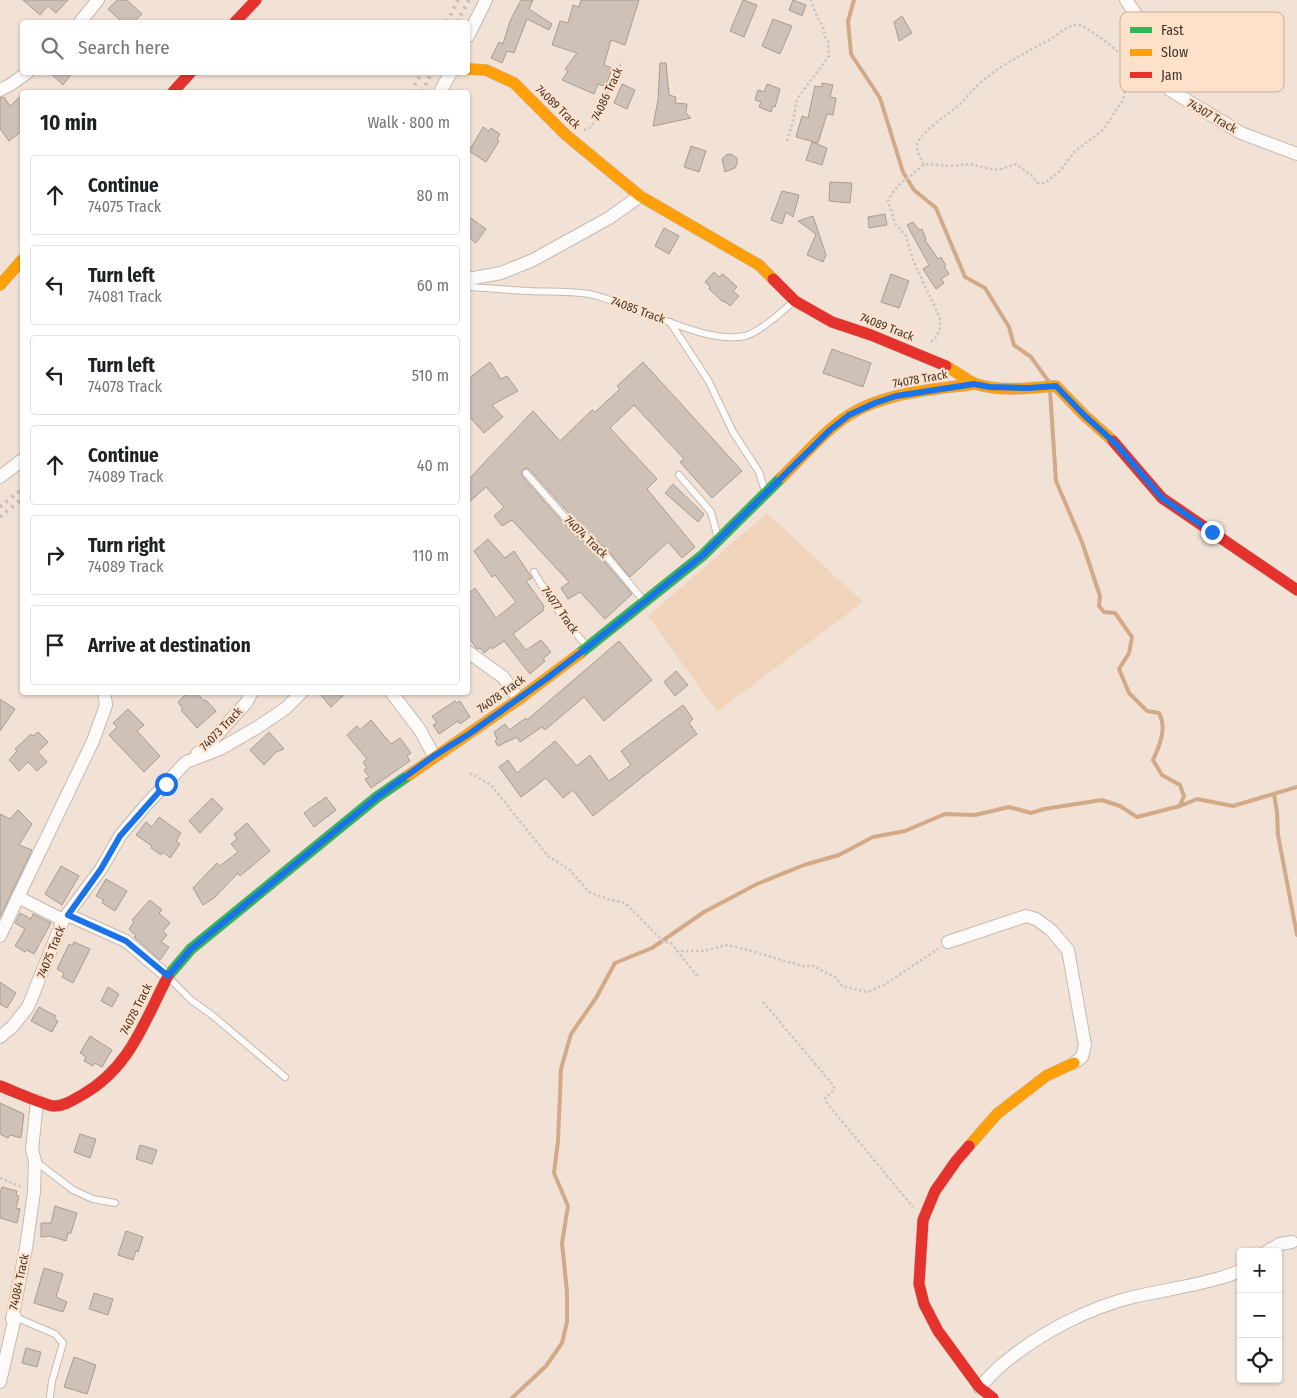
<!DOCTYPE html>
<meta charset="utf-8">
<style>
:root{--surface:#fff;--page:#f6f6f6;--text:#202124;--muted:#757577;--line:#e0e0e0}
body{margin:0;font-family:"Fira Sans Condensed",sans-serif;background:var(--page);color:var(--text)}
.controls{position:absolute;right:15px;bottom:15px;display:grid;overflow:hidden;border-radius:5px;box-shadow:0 1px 4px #0004}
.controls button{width:45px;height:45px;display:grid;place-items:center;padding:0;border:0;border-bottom:1px solid var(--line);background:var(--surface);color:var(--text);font:25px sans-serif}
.stop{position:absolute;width:15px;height:15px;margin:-11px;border:4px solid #1a73e8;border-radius:50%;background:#fff}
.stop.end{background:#1a73e8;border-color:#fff;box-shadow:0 1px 5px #0008}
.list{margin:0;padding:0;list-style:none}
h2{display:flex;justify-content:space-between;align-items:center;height:65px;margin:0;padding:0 20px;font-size:21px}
h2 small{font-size:16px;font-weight:400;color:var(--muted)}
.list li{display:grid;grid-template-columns:32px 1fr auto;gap:15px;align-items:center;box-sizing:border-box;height:80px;margin:0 10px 10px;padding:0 10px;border:1px solid var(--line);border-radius:5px}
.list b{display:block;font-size:19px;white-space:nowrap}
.list p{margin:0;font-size:16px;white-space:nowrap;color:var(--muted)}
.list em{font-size:16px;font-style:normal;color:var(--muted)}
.icon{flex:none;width:28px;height:28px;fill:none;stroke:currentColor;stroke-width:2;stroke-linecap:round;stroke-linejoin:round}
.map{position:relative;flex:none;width:1297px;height:1398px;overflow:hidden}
.search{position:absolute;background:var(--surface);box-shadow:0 1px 4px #0004;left:20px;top:20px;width:450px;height:55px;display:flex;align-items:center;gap:12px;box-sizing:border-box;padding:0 18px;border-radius:5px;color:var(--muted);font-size:19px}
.panel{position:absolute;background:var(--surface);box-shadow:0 1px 4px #0004;left:20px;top:90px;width:450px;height:605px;border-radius:5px}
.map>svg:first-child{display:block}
.green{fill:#f1d4bc}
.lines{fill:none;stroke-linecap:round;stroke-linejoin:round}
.stream{stroke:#d3aa88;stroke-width:4}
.building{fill:#cdc1b8;stroke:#a89d93}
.lane-casing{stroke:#c5b9b0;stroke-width:8}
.street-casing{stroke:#c5b9b0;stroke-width:14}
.fast-casing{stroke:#c5b9b0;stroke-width:12}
.slow-casing{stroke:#c5b9b0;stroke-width:12}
.jam-casing{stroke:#c5b9b0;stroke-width:12}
.path{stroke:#ccc6c1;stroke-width:2.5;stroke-dasharray:2.5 2.5;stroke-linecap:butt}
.lane{stroke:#fdfbf9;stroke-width:6}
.street{stroke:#fdfbf9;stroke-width:12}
.fast{stroke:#30b455;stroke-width:11}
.slow{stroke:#ff9f0a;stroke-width:11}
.jam{stroke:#e5322d;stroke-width:11}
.rail{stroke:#c3bfbc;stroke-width:4;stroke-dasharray:2.5 5;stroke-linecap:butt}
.route{stroke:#1a73e8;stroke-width:6}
.labels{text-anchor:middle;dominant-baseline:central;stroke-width:4.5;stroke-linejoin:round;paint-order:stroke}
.street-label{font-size:12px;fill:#40352c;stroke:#fee1ca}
.key{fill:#fee1ca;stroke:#c5ad9b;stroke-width:1}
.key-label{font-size:14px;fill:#40352c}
</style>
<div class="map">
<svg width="1297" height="1398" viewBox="0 0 1297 1398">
<rect width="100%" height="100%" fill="#f2e2d6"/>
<!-- green -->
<path class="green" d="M767 513 863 602 717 712 648 616Z"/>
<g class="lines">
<!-- stream -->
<path class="stream" d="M854 0 848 21 851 54 880 98 903 172 914 190 936 208 965 277 985 288 1009 327 1014 345 1031 357 1049 382
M1050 391 1056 481 1082 542 1100 596 1099 606 1104 612 1115 613 1132 637 1129 653 1119 669 1129 693 1147 711 1159 713C1167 728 1160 745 1153 760L1162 775 1180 785 1184 796 1180 805
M1274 794 1277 812 1278 835 1297 935
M512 1398 546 1366 562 1343 567 1322V1292L562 1243 568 1206 554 1173 558 1141 561 1069 571 1034 596 998 615 963 652 948 704 912 757 884 804 865 839 855 873 837 905 831 945 814 975 815 1009 807 1031 813 1044 809 1102 800 1120 806 1137 817 1180 806 1197 799 1233 806 1297 787"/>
</g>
<!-- building -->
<path class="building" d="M23 0H68L56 13 48 6 40 15Z
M117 0H127L142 14 134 22H122L108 9Z
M521 0H533L529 9 552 24 549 30 527 19 514 53 507 51 502 63 491 58 499 42 503 44 510 21Z
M581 0H639L625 45 611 40 604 65 612 68 606 87 598 84 594 94 562 80 568 71 565 69 577 53 552 45 560 21 568 23 573 5 579 7Z
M743 0 757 5 744 37 730 31Z
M793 0 806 5 802 16 789 10Z
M902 16 912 33 899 41 894 22Z
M773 19 792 26 780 54 762 46Z
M660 63H666L669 95 676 97 675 103 687 104 686 113 691 118 653 126 658 100Z
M49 72H73L63 85Z
M822 83 833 85 830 97 836 98 833 115 827 114 818 143 796 137 802 116 808 118 815 86 822 87Z
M622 84 635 90 627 109 614 103Z
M767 84 780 89 775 107 773 106 771 112 759 107 761 102 755 100 758 90 764 92Z
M22 95V131L9 141 0 129V98L4 97 10 106Z
M483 127 489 131 491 128 500 134 497 139 499 141 486 162 469 151Z
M812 142 827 148 822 165 806 160Z
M691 146 706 151 699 172 684 167Z
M731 154 737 158V164L735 168 725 172 722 159 726 155Z
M830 182 852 183 850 203 829 201Z
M782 191 799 195 793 217 786 212 782 224 771 220Z
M885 214 887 225 869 228 868 217Z
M468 216 486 229 476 243 468 237Z
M813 216 826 255 823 262 807 255 816 234 798 221Z
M913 222 919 230 922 229 926 239 925 240 938 259 941 257 946 266 944 267 949 274 941 279 944 283 936 289 923 269 929 265 907 225Z
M664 228 679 236 669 254 655 246Z
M714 272 719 277 723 274 737 287 733 291 739 296 730 306 724 301 723 302 709 289 710 287 705 282Z
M891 274 909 281 899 308 881 302Z
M832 349 871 363 863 387 823 373Z
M490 362 501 379 507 376 518 391 492 405 503 417 484 433 468 415V379Z
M643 362 742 471 712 498 680 462 684 459 634 405 610 428 657 479 647 489 695 547 682 558 668 542 630 577 611 554 575 520 530 470 526 468 522 470V476L567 527 604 561 632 594 605 619 580 592 568 599 561 588 569 582 512 520 502 526 494 516 504 507 486 487 468 503V480L533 411 560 441 592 410 595 412 620 389 617 386Z
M673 484 704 514 698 522 665 493Z
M488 539 505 558 514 551 532 578 526 581 544 606 543 608 544 610 513 634 526 650 541 640 551 652 543 659 545 661 530 674 504 641 492 649 491 647 484 653 480 648 478 649 476 648 468 636V594L475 588 496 618 516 602 495 575 492 577 474 551Z
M619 641 652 680 604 721 584 697 545 730 542 727 520 742 517 737 498 746 495 741 497 739 494 732 505 724 509 730 526 718 527 720Z
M676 671 688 685 675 696 664 682Z
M188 692H196L204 701 206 700 216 711 197 728 181 710 183 709 178 702Z
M318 692H347L331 707Z
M0 699 15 709 0 731Z
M455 701 457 703 460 701 470 717 460 724 458 721 439 734 433 725 437 723 432 716Z
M683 705 693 719 689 723 697 734 593 816 573 790 563 798 546 778 521 797 499 767 508 760 517 773 555 741 577 766 590 755 609 781 631 765 621 751Z
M128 709 144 725 137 731 160 756 144 772 109 735 117 727 113 723Z
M371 720 391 744 400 738 411 753 407 756 410 761 371 788 365 779 369 777 364 770 367 768 363 762 367 759 347 735 357 726 360 730Z
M38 732 48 742 38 752 47 762 37 771 28 762 19 771 9 760 17 751 15 749 31 734 33 736Z
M269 732 284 749 276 752 264 765 250 750Z
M326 797 336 810 314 827 304 813Z
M212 798 223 809 200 833 189 821Z
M18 810 32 824 19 845 32 850 0 917V814L10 819Z
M159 817 181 833 176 841 180 844 170 858 163 852 161 855 151 848 152 846 136 835 146 822 152 827Z
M247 823 270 851 240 876 238 873 214 898 203 905 193 888 217 863 220 866 238 852 231 844 237 839 234 834Z
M61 866 79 876 62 905 45 894Z
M106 879 127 891 115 911 102 903 104 900 96 896Z
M150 900 162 910 159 913 170 923 163 931 167 935 161 942 169 947 160 960 134 937 136 936 129 929 134 922 132 920Z
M20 913 31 919 33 914 51 923 34 954 27 950 25 952 15 946 25 929 15 923Z
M74 942 90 949 73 983 62 977 64 973 57 969 69 944 72 946Z
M0 982 16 993 7 1008 0 1004Z
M108 987 119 994 112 1007 101 1001Z
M39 1007 56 1016 54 1019 58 1021 52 1032 31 1021Z
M90 1036 112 1050 102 1067 95 1063 93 1066 84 1061 86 1057 80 1053Z
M0 1103 24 1114 21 1138 10 1135 8 1138 0 1134Z
M80 1134 96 1139 90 1158 74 1152Z
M140 1145 157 1150 152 1164 136 1159Z
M2 1187 17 1191 16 1195 19 1196 16 1208 20 1209 17 1223 0 1218V1193Z
M55 1206 77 1213 71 1233H68L66 1241 50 1236 41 1237V1223H51Z
M126 1231 143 1237 138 1252 136 1251 133 1260 118 1255Z
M44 1268 63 1274 56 1297 67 1302 63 1312 34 1303Z
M94 1293 113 1299 108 1315 89 1309Z
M26 1348 41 1352 37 1367 22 1363Z
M74 1357 96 1365 87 1394 64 1387Z"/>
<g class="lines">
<!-- lane casing -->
<g class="lane-casing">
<path id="lane" d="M468 287C488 288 508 290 528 291 548 292 568 291 589 294 633 303 703 345 745 336 760 332 782 312 794 301
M670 322 708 380 733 432 759 472 765 491
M526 473 571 524 608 558 644 601
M679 475 711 512 718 538
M534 572C549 598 566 624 587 646
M170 979 191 1000 212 1015 285 1077
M35 1161 73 1190 93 1199 115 1203
M15 1317 55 1334 63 1343 52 1381 50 1396"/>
</g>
<!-- street casing -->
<g class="street-casing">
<path id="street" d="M1126 0 1149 33 1154 72 1170 90 1241 133 1297 154
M80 22 98 0
M468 36 486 0
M0 90 10 85 28 72
M440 92 451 72
M468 279 501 273 533 260 609 218 640 196
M0 477 22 460
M468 652 503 677 519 699
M391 692 420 730 434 756
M197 754 207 746 246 703 252 692
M18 897 93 741 106 705 104 692
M68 915 126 941 168 977
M0 936 18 897 63 920
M948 942 1026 916 1036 919 1051 930 1068 950 1085 1045 1082 1057 1074 1063
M0 1037 12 1027 28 1007 63 920 101 869 120 836 145 806 186 762 220 749 258 727 286 708 302 692
M1266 1252 1280 1244 1292 1242
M0 1382 15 1317 12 1319 26 1248 34 1192 35 1161 32 1150 37 1101
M979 1387C988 1379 995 1370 1004 1363 1040 1333 1088 1308 1133 1297 1156 1292 1178 1288 1201 1283 1214 1279 1229 1277 1241 1270"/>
</g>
<!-- fast casing -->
<g class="fast-casing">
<path id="fast" d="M579 654 703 555 782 477
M168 976 191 949 377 797 409 775"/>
</g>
<!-- slow casing -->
<g class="slow-casing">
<path id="slow" d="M468 69 486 70 514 83 566 135 640 196 759 265 773 279
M0 285 22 260
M946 366C954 370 969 382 976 384 1001 392 1031 388 1056 386L1084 415 1113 441
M782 477C803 457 824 431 849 415 886 392 932 390 974 384
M409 775 519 699 579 654
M969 1146 997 1114 1046 1076 1074 1063"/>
</g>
<!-- jam casing -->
<g class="jam-casing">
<path id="jam" d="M235 22 256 0
M173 92 191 72
M773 279 795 301 832 322 871 335 946 366
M1113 441 1162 498 1297 590
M0 1086C11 1090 44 1105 54 1106 65 1106 73 1100 82 1095 130 1068 144 1022 168 976
M969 1146 956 1161 935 1191 923 1220 919 1284 924 1304 938 1331 979 1387 993 1398"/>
</g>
<!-- path -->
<path class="path" d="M584 130 590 128 598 116 622 61
M787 141 793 121 797 99 829 56 828 41 825 37 823 27 817 17 811 0
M924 164C920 158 914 147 919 140 928 127 945 116 957 107 966 99 972 90 981 82 1002 64 1025 53 1049 40 1058 35 1066 26 1076 25 1090 25 1123 57 1135 66
M931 342C940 335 942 326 939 316L913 260 906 236 895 223 888 201C897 181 910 179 924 164L950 166 970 164 994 170 1001 169 1016 164 1032 176 1038 183H1045L1061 170 1075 151 1103 130 1123 100 1126 83 1135 66
M470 773 491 785 548 856 570 870 589 892 608 899 625 903 664 942 671 943 698 977
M676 951H704L726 945 737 947 806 967 811 965 835 977 842 986 867 992 884 985 938 949
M763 1002 834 1086V1090L825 1098 826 1102 913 1207
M0 1178 22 1187"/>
<!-- lane -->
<use href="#lane" class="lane"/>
<!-- street -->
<use href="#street" class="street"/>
<!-- fast -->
<use href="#fast" class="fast"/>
<!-- slow -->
<use href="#slow" class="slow"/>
<!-- jam -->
<use href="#jam" class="jam"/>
<!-- rail -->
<path class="rail" d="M447 22 458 0
M457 22 469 0
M411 92 422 72
M422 92 432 72
M0 507 22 489
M0 517 22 499"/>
</g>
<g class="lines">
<!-- route -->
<path class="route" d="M166 784 120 836 101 869 68 915 126 941 168 976 191 949 377 797 434 756 469 734 546 679 588 647 703 555 830 430 849 415 875 403 896 396 974 384 990 387 1029 388 1056 386 1084 415 1116 444 1162 498 1212 532"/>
</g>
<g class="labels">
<!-- street labels -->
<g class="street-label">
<text transform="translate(607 94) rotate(-65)">74086 Track</text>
<text transform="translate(558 107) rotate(44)">74089 Track</text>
<text transform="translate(1212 116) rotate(30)">74307 Track</text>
<text transform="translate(638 310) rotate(20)">74085 Track</text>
<text transform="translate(887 327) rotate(21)">74089 Track</text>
<text transform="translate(920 379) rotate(-10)">74078 Track</text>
<text transform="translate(586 537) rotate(44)">74074 Track</text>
<text transform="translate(560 610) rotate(55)">74077 Track</text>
<text transform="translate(501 694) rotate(-36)">74078 Track</text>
<text transform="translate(221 729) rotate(-46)">74073 Track</text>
<text transform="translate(51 952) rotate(-68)">74075 Track</text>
<text transform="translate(136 1009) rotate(-63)">74078 Track</text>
<text transform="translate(19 1282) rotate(-78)">74084 Track</text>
</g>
</g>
<!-- legend -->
<rect x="1120" y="12" width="164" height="80" rx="8" class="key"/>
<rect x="1130" y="27" width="22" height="6" fill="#30b455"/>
<rect x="1130" y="49" width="22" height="7" fill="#ff9f0a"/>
<rect x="1130" y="72" width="22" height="6" fill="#e5322d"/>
<g class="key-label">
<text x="1161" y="35">Fast</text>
<text x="1161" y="57">Slow</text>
<text x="1161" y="80">Jam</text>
</g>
</svg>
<div class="controls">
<button>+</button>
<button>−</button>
<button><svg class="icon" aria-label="locate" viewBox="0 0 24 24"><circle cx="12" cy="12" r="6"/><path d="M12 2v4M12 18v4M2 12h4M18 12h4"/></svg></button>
</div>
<div class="stop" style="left:166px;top:784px"></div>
<div class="stop end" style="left:1212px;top:532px"></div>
<div class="search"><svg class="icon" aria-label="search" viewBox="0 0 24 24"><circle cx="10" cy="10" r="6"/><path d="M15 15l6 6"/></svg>Search here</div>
<section class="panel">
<h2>10 min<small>Walk · 800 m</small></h2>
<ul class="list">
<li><svg class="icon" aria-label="ahead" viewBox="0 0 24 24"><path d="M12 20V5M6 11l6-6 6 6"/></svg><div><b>Continue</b><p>74075 Track</p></div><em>80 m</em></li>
<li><svg class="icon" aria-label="left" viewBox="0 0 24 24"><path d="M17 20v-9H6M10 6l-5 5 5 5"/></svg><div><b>Turn left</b><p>74081 Track</p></div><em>60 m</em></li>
<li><svg class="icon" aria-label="left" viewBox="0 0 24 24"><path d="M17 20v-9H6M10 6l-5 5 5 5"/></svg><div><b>Turn left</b><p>74078 Track</p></div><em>510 m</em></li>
<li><svg class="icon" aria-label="ahead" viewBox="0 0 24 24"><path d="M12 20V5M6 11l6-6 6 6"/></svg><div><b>Continue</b><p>74089 Track</p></div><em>40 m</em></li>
<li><svg class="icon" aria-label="right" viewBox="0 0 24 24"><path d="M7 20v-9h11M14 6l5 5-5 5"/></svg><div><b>Turn right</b><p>74089 Track</p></div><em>110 m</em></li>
<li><svg class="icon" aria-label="arrive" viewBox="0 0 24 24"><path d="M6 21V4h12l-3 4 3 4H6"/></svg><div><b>Arrive at destination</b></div></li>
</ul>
</section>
</div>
